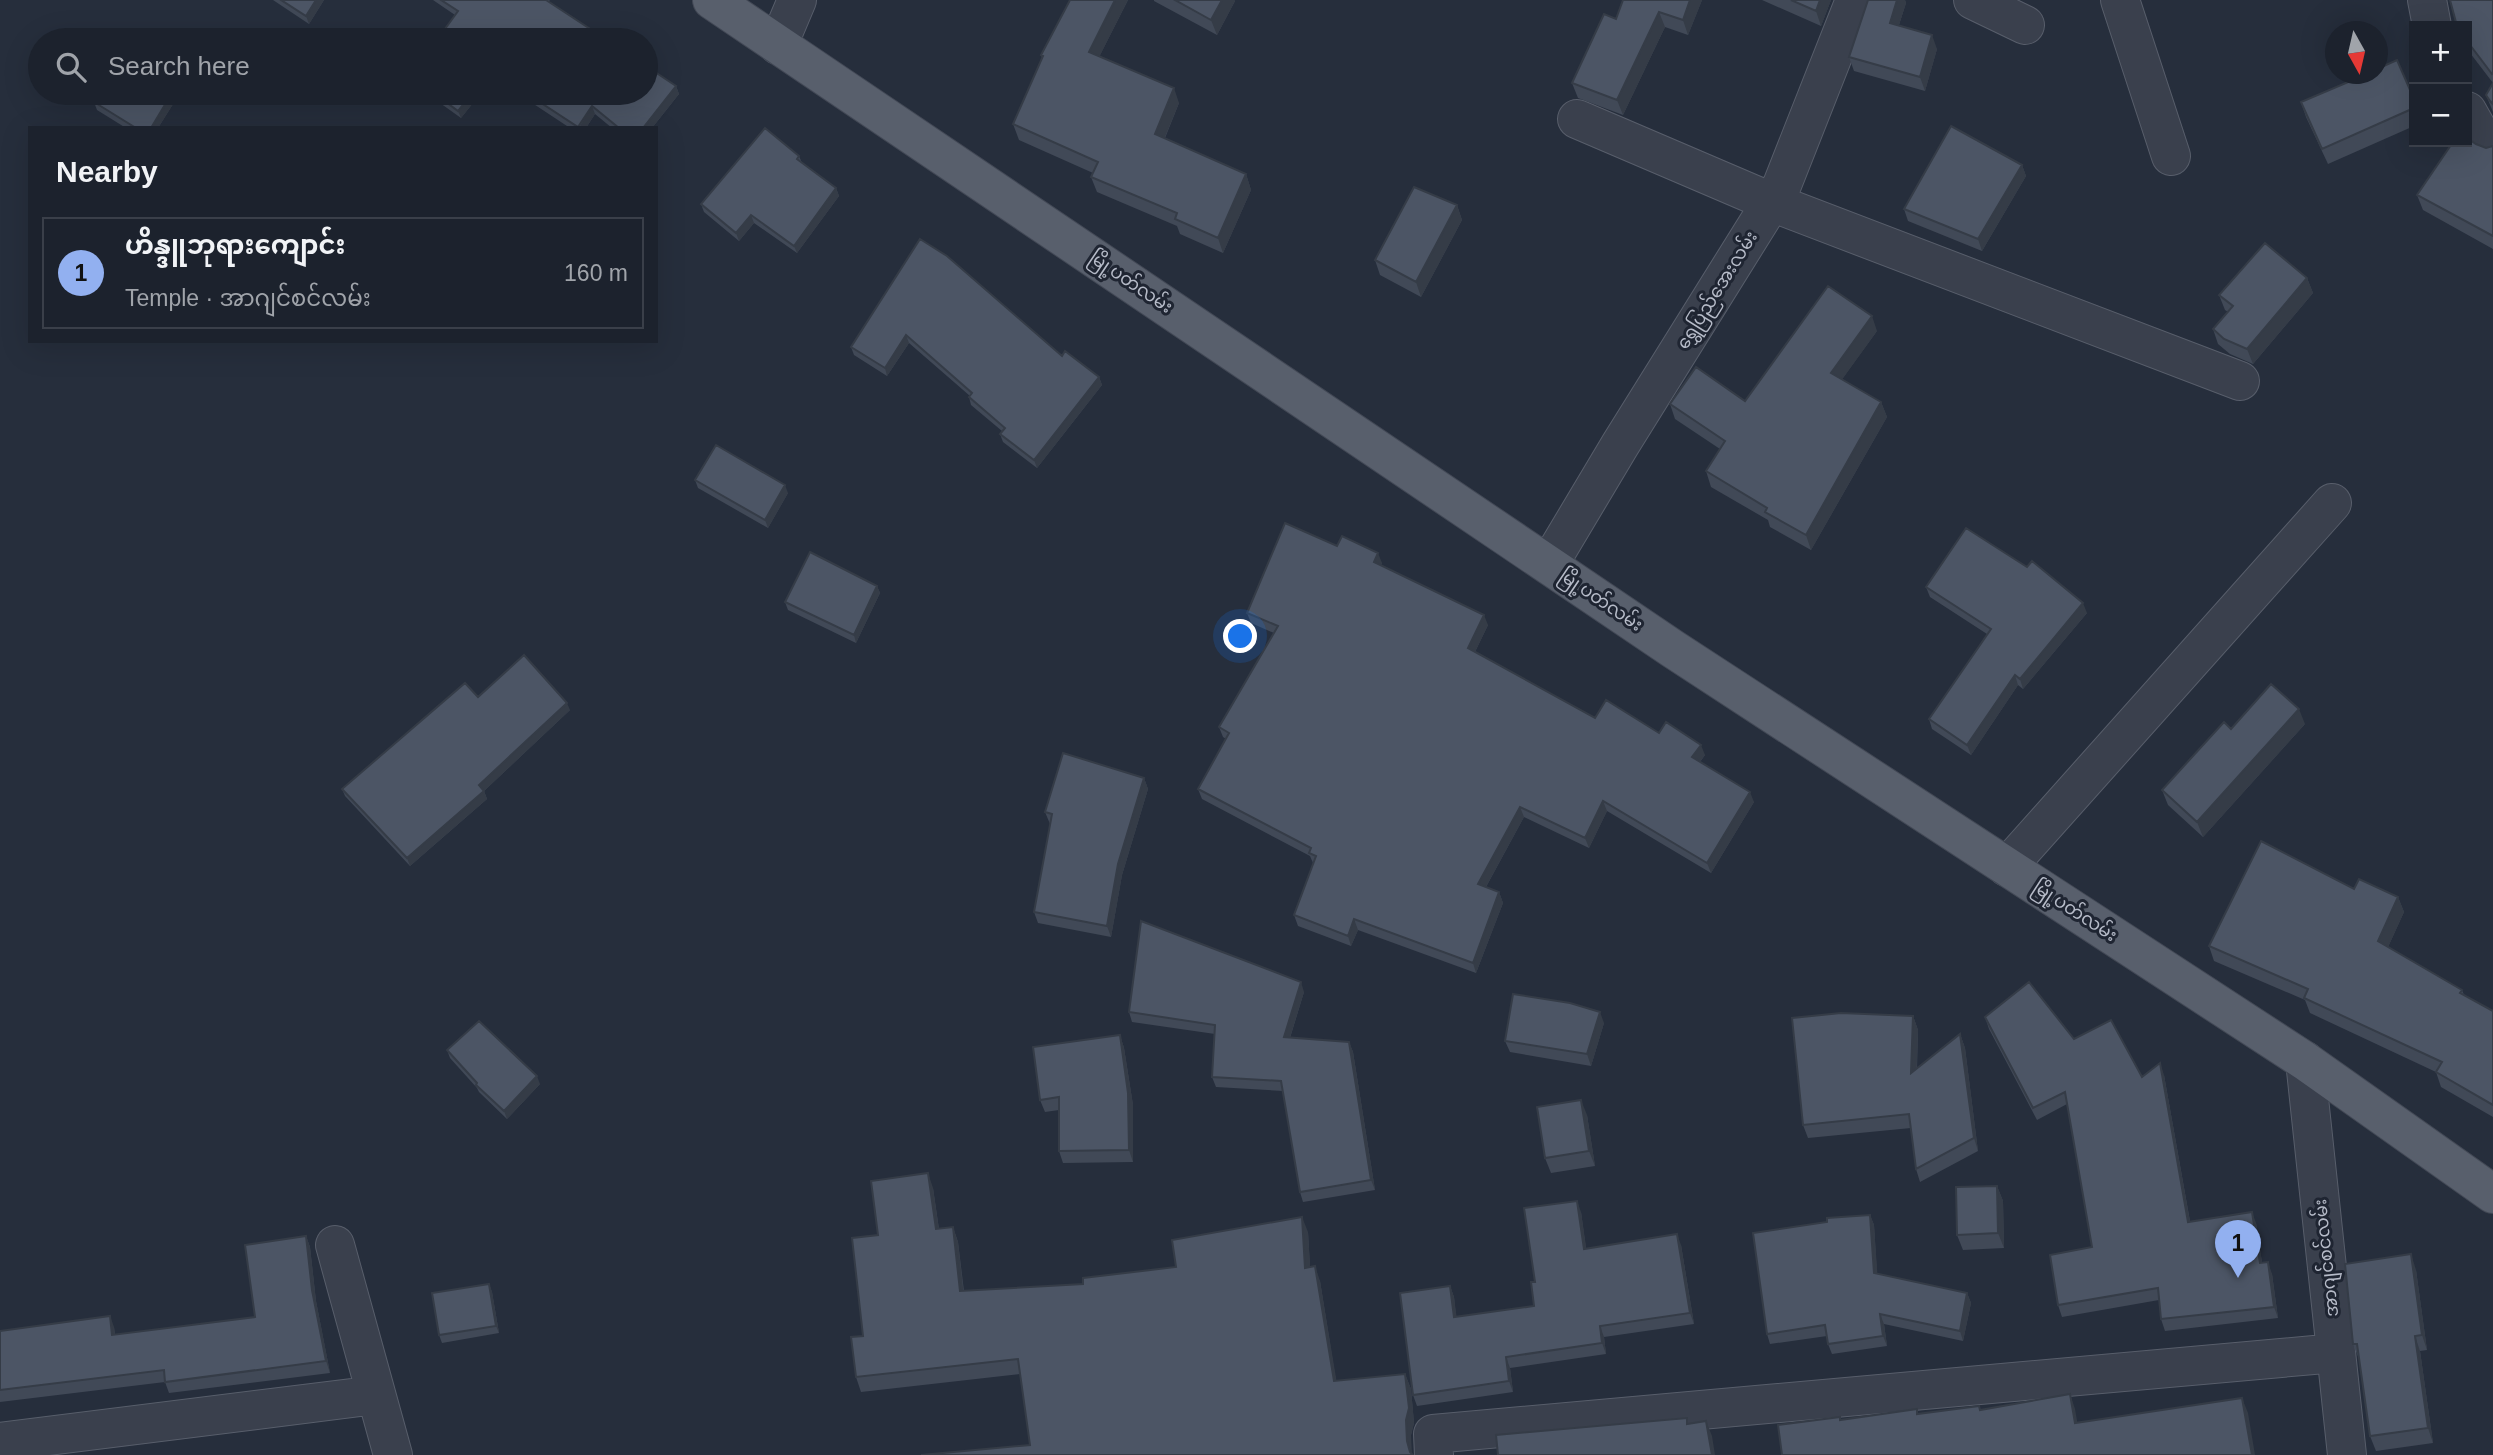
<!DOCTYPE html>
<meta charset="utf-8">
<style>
:root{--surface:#1c222d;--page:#252a35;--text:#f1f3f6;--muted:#a0a4aa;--line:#3a3f49;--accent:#92b0f0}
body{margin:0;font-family:Helvetica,"Noto Sans Myanmar",sans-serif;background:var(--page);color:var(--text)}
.controls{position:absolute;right:21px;top:21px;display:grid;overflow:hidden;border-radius:0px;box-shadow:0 7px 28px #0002}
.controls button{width:63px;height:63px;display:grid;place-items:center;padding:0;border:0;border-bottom:2px solid var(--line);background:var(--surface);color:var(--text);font:35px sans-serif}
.compass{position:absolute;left:2325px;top:21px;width:63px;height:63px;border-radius:50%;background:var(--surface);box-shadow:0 7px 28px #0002;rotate:172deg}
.you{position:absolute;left:1241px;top:637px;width:24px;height:24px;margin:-18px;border:5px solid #fff;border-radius:50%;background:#1a73e8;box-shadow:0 0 0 10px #1a73e833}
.badge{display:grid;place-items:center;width:46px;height:46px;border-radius:50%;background:var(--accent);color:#111;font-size:23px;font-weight:700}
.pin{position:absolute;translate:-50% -58px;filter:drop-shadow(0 2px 4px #0008)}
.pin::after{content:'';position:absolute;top:37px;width:24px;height:21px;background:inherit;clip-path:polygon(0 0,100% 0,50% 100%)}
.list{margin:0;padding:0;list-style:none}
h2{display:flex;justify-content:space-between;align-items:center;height:91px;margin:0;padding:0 28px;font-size:30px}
h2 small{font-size:23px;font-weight:400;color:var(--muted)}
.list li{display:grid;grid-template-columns:46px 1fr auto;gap:21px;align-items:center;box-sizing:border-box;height:112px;margin:0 14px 14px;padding:0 14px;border:2px solid var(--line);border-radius:0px}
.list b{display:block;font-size:26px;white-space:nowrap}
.list p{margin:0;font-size:23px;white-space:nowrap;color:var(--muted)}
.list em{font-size:23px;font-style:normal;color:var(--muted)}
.icon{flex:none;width:38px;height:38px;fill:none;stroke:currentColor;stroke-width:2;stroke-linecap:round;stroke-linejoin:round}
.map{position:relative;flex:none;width:2493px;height:1455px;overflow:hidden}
.search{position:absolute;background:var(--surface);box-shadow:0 7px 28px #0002;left:28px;top:28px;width:630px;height:77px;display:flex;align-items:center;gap:18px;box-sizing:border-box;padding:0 24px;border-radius:38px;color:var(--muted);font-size:26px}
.panel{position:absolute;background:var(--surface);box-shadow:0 7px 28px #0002;left:28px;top:126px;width:630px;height:217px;border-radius:0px}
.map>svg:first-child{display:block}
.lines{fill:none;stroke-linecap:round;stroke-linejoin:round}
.minor-casing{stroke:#585e6b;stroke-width:40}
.major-casing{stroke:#434956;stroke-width:40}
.minor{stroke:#3a404d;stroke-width:38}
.major{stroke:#585f6c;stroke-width:38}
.wall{fill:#414957}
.shaded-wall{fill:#353c47}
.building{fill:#4c5565;stroke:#353c47;stroke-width:2}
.labels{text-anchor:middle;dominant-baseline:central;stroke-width:6;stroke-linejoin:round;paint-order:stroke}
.street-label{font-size:18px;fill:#b6bbc8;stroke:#1f2532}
</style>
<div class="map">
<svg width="2493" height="1455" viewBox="0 0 2493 1455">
<rect width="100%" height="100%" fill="#262e3c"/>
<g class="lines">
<!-- minor casing -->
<g class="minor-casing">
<path id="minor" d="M1973 0 2025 25
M2120 0 2171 156
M2427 0 2432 26
M778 45 797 0
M2467 111 2479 132 2493 141
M1577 119 1771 202 2240 381
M1549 564 1620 445 1782 185 1855 0
M2007 867 2332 503
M2305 1061 2347 1455
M335 1245 393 1455
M0 1442 376 1395
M1434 1455 1433 1434 2336 1353"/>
</g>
<!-- major casing -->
<g class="major-casing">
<path id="major" d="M712 0 1673 649 2305 1061 2493 1194"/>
</g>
<!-- minor -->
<use href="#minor" class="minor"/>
<!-- major -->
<use href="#major" class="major"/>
</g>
<!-- wall -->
<path class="wall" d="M273 0H324L309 24Z
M433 0H550L548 2 455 15Z
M1070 0H1128L1099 57 1179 103 1165 138 1246 174 1251 190 1223 253 1180 234 1177 226 1097 192 1091 177 1093 173 1019 140 1013 124 1042 58 1041 55Z
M1154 0H1234L1235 1 1217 35 1154 1Z
M1702 0 1688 35 1665 27 1623 115 1578 98 1572 83 1616 19Z
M1762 0H1831L1821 26Z
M1868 0H1905L1906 3 1899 25 1937 49 1925 91 1854 71 1849 57Z
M2493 0V83L2467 49V26Z
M2493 83V112L2486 95Z
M676 86 679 94 652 128H612L595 114 586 128H570L517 93H646Z
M99 93H180L158 128H126L97 110 94 102Z
M426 93H481L461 118Z
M2414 99V126L2328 164 2306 117 2301 102Z
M2476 144 2486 148 2493 146V249L2423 210 2417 195Z
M799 156 802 163 836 188 839 196 797 253 754 223 739 241 704 212 701 204Z
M2022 165 2026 176 1982 251 1908 221 1904 209Z
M1457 205 1462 220 1421 297 1380 275 1375 260Z
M920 239 1062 356 1099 377 1102 385 1037 468 1003 442 1000 434 1002 431 971 405 969 397 970 396 909 343 887 376 854 355 851 347Z
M2307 278 2313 293 2253 364 2230 354 2218 344 2213 329 2228 312 2225 310 2219 295Z
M1877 331 1842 379 1881 402 1887 417 1811 550 1770 527 1768 520 1711 487 1706 471 1720 449 1675 419 1670 404 1745 401Z
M695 480 788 493 768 528 698 488Z
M1337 546 1382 563 1381 565 1488 625 1475 652 1595 718 1659 733 1705 755 1700 762 1754 802 1711 873 1607 811 1589 848 1524 817 1486 887 1499 892 1503 903 1476 973 1358 930 1351 946 1298 926 1294 915 1313 863 1310 856 1202 799 1198 789 1226 739 1223 737 1219 727 1274 633 1251 623 1247 613Z
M877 586 880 593 856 643 788 610 785 602Z
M1926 587 2087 613 2023 689 2018 685 1971 755 1932 729 1929 719 1987 634 1930 597Z
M478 697 570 710 484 791 487 799 410 866 345 796 342 789Z
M2305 724 2203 837 2168 805 2162 790Z
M1144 778 1148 789 1122 875 1111 937 1038 923 1034 912 1050 824 1045 812Z
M2354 889 2398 897 2404 912 2388 947 2462 990 2464 995 2493 1011V1117L2441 1087 2436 1072 2310 1013 2305 1000 2214 961 2209 946Z
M1304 992 1290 1038 1349 1042 1353 1052 1375 1190 1303 1202 1300 1192 1283 1091 1216 1087 1212 1077 1215 1034 1132 1022 1129 1012Z
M1913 1016 1918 1030 1917 1069 1960 1034 1965 1048 1978 1151 1920 1182 1916 1169 1911 1128 1808 1138 1803 1125Z
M1985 1017 2074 1039 2142 1077 2164 1075 2190 1221 2256 1223 2262 1263 2272 1274 2278 1318 2165 1331 2161 1319 2159 1300 2062 1317 2058 1305 2092 1247 2067 1104 2037 1120 1989 1029Z
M1604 1023 1591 1066 1510 1052 1505 1041Z
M1120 1035 1124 1048 1133 1105V1162L1063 1163 1059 1151V1110L1045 1112 1040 1100Z
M447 1050 540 1084 507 1119 479 1092 477 1088 450 1058Z
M1587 1115 1595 1166 1551 1173 1545 1158Z
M1997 1186 2003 1201 2004 1248 1963 1250 1957 1235Z
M933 1188 939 1229 953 1227 958 1242 964 1291 1083 1284 1176 1267 1308 1232 1310 1267 1320 1281 1336 1381 1405 1374 1411 1389 1414 1423 1411 1435 1030 1445 1020 1374 861 1392 856 1377 878 1235Z
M1581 1212 1586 1249 1681 1245 1694 1324 1604 1337 1606 1354 1510 1368 1513 1392 1417 1406 1413 1395 1450 1286 1454 1297 1456 1317 1534 1306 1535 1282Z
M1870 1215 1874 1225 1877 1274 1967 1293 1971 1303 1963 1341 1884 1324 1887 1346 1832 1354 1828 1344 1827 1336 1770 1344 1767 1334 1827 1222Z
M306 1236 310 1247 316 1301 330 1373 169 1393 165 1382 0 1402V1331L114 1327 115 1335 255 1317Z
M2416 1270 2427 1350 2420 1351 2433 1443 2376 1451 2370 1436 2359 1359 2353 1344Z
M489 1284 492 1292 499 1333 442 1343 439 1335Z"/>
<!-- shaded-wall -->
<path class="shaded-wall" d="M316 0H324L309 24 306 16Z
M1115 0H1128L1094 67 1089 52Z
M1222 0H1234L1235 1 1217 35 1211 20Z
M1690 0H1702L1688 35 1683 20Z
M1820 0H1831L1821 26 1816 11Z
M1897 0H1905L1906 3 1895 37 1890 23Z
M1659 12 1665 27 1623 115 1617 100Z
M1932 35 1937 49 1925 91 1920 77Z
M676 86 679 94 652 128H643Z
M1174 88 1179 103 1160 149 1155 134Z
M172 93H180L158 128H151Z
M472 93H481L461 118 458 111Z
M592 106 595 114 586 128H579Z
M2022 165 2026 176 1982 251 1978 239Z
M1246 174 1251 190 1223 253 1218 238Z
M836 188 839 196 797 253 794 246Z
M1457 205 1462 220 1421 297 1416 282Z
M751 215 754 223 739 241 736 233Z
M2307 278 2313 293 2253 364 2247 349Z
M1872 316 1877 331 1836 388 1831 373Z
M906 335 909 343 887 376 885 368Z
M1099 377 1102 385 1037 468 1034 460Z
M1881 402 1887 417 1811 550 1806 535Z
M785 485 788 493 768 528 765 520Z
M1378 553 1382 563 1378 572 1374 562Z
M877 586 880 593 856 643 854 635Z
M2083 603 2087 613 2023 689 2020 679Z
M1484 615 1488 625 1472 658 1468 648Z
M2015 675 2018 685 1971 755 1967 745Z
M567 703 570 710 482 793 479 785Z
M2299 709 2305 724 2203 837 2197 822Z
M1701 745 1705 755 1696 767 1692 757Z
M1144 778 1148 789 1122 875 1111 937 1107 926 1118 864Z
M484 791 487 799 410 866 407 858Z
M1750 792 1754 802 1711 873 1707 863Z
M1603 801 1607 811 1589 848 1585 838Z
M1520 807 1524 817 1482 894 1478 884Z
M1499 892 1503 903 1476 973 1473 963Z
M2398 897 2404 912 2384 956 2378 941Z
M1354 919 1358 930 1351 946 1348 936Z
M1301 982 1304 992 1287 1047 1284 1037Z
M1600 1012 1604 1023 1591 1066 1587 1054Z
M1913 1016 1918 1030 1916 1087 1911 1073Z
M1960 1034 1965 1048 1978 1151 1974 1138Z
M1120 1035 1124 1048 1133 1105V1162L1129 1150Z
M1349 1042 1353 1052 1375 1190 1371 1180Z
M2160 1063 2164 1075 2192 1233 2188 1222Z
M537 1076 540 1084 507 1119 504 1111Z
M1581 1100 1587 1115 1595 1166 1589 1151Z
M928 1173 933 1188 941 1244 936 1229Z
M1997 1186 2003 1201 2004 1248 1998 1233Z
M1577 1201 1581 1212 1588 1260 1584 1249Z
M2252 1212 2256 1223 2264 1275 2260 1263Z
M1870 1215 1874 1225 1878 1283 1874 1273Z
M1302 1217 1308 1232 1311 1282 1305 1268Z
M953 1227 958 1242 965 1306 960 1291Z
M1677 1234 1681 1245 1694 1324 1690 1313Z
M306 1236 310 1247 316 1301 330 1373 326 1361 312 1290Z
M2411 1254 2416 1270 2427 1350 2422 1335Z
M2268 1262 2272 1274 2278 1318 2274 1307Z
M1315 1266 1320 1281 1339 1396 1334 1381Z
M489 1284 492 1292 499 1333 496 1326Z
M1450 1286 1454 1297 1458 1328 1454 1317Z
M1967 1293 1971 1303 1963 1341 1960 1331Z
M1880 1314 1884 1324 1887 1346 1883 1336Z
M110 1316 114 1327 116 1346 112 1335Z
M1600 1326 1604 1337 1606 1354 1602 1343Z
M2415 1336 2420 1351 2433 1443 2428 1428Z
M1506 1357 1510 1368 1513 1392 1509 1381Z
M1405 1374 1411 1389 1414 1423 1411 1435 1412 1455 1407 1441Z
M2070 1394 2075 1409 2080 1438 2075 1423Z
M2242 1398 2248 1413 2255 1455H2252Z
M1706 1421 1712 1436 1715 1455H1712Z"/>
<!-- building -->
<path class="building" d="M281 0H316L306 16Z
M441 0H546L607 40H437L458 11Z
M1070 0H1115L1089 52 1174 88 1155 134 1246 174 1218 238 1175 219 1177 213 1091 177 1098 162 1013 124 1043 56 1041 55Z
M1175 0H1222L1211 20Z
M1623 0H1690L1683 20 1659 12 1617 100 1572 83 1604 14 1616 19Z
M1791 0H1820L1816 11Z
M1868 0H1897L1890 23 1932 35 1920 77 1849 57Z
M2450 0H2493V73L2492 74 2467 41V26H2457Z
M2397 60 2414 99V108L2322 149 2301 102 2367 74H2377V69Z
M646 66 676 86 643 128H619L592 106 578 127 526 93H646Z
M2493 83V104L2490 101 2486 95Z
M99 93H172L151 128H136L94 102Z
M434 93H472L458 111Z
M1951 126 2022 165 1978 239 1904 209Z
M765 128 799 156 797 159 836 188 794 246 751 215 736 233 701 204Z
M2467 138 2476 144 2486 148 2493 146V236L2417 195 2453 142H2467Z
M1414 187 1457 205 1416 282 1375 260Z
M920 239 947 256 1062 356 1065 351 1099 377 1034 460 1000 434 1005 428 969 397 972 393 906 335 885 368 851 347Z
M2265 243 2307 278 2247 349 2224 339 2213 329 2233 306 2219 295Z
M1828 286 1872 316 1831 373 1881 402 1806 535 1765 512 1767 508 1706 471 1725 441 1670 404 1696 367 1745 401Z
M716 445 785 485 765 520 695 480Z
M1285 523 1337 546 1342 536 1378 553 1374 562 1484 615 1468 648 1595 718 1606 700 1659 733 1666 722 1701 745 1692 757 1750 792 1707 863 1603 801 1585 838 1520 807 1478 884 1499 892 1473 963 1354 919 1348 936 1294 915 1316 856 1309 853 1311 848 1198 789 1229 733 1219 727 1278 626 1247 613Z
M1966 528 2027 567 2032 561 2083 603 2020 679 2015 675 1967 745 1929 719 1991 629 1926 587Z
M810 552 877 586 854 635 785 602Z
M524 655 567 703 479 785 484 791 407 858 342 789 465 683 478 697Z
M2271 684 2299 709 2197 822 2162 790 2224 722 2231 729Z
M1063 753 1144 778 1118 864 1107 926 1034 912 1052 814 1045 812Z
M2261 841 2354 889 2359 879 2398 897 2378 941 2462 990 2460 993 2493 1011V1105L2436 1072 2442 1062 2304 998 2308 989 2209 946Z
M1141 921 1301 982 1284 1037 1349 1042 1371 1180 1300 1192 1281 1081 1212 1077 1215 1025 1129 1012Z
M2029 982 2074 1039 2111 1020 2142 1077 2160 1063 2188 1222 2252 1212 2260 1263 2268 1262 2274 1307 2161 1319 2158 1288 2058 1305 2050 1255 2092 1247 2065 1092 2033 1108 1985 1017Z
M1513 994 1570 1003 1600 1012 1587 1054 1505 1041Z
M1841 1013 1913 1016 1911 1073 1960 1034 1974 1138 1916 1169 1909 1114 1803 1125 1792 1018Z
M479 1021 537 1076 504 1111 476 1085 477 1083 447 1050Z
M1120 1035 1128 1093 1129 1150 1059 1151V1097L1040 1100 1033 1047Z
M1581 1100 1589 1151 1545 1158 1537 1107Z
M928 1173 936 1229 953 1227 960 1291 1083 1284V1278L1176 1267 1172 1240 1302 1217 1305 1268 1315 1266 1334 1381 1405 1374 1409 1408 1406 1420 1407 1441 1410 1452 1413 1455H921L1030 1445 1018 1359 856 1377 851 1337 863 1336 852 1238 878 1235 871 1181Z
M1997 1186 1998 1233 1957 1235 1956 1187Z
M1577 1201 1584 1249 1677 1234 1690 1313 1600 1326 1602 1343 1506 1357 1509 1381 1413 1395 1400 1293 1450 1286 1454 1317 1534 1306 1531 1282H1535L1524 1208Z
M1870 1215 1874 1273 1967 1293 1960 1331 1880 1314 1883 1336 1828 1344 1825 1325 1767 1334 1753 1233 1827 1222V1218Z
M306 1236 312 1290 326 1361 165 1382 164 1370 0 1390V1331L110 1316 112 1335 255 1317 245 1245Z
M2411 1254 2422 1335 2415 1336 2428 1428 2370 1436 2357 1344H2353L2345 1264Z
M489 1284 496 1326 439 1335 432 1293Z
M2070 1394 2075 1423 2242 1398 2252 1455H1782L1778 1425 1840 1417V1420L1917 1409V1414L1979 1406 1980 1410Z
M1687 1418V1424L1706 1421 1712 1455H1498L1496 1435Z"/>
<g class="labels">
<!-- street labels -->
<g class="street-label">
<text transform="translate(1131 282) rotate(34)">မြို့ပတ်လမ်း</text>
<text transform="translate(1717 290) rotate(-58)">ရွှေပြည်အေးလမ်း</text>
<text transform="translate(1601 600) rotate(34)">မြို့ပတ်လမ်း</text>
<text transform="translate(2075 911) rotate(33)">မြို့ပတ်လမ်း</text>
<text transform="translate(2326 1258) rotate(-96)">အာဂျင်စင်လမ်း</text>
</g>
</g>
</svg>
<div class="controls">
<button>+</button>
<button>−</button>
</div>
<svg class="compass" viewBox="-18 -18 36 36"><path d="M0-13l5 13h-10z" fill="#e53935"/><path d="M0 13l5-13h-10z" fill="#a0a4aa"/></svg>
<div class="you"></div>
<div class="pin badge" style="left:2238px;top:1278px">1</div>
<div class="search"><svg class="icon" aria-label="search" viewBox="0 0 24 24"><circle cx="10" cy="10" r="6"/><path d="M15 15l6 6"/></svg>Search here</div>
<section class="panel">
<h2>Nearby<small></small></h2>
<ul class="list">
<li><span class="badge">1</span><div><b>ဟိန္ဒူဘုရားကျောင်း</b><p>Temple · အာဂျင်စင်လမ်း</p></div><em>160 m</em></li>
</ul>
</section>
</div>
